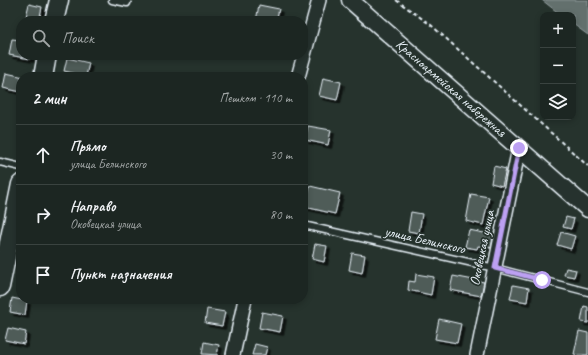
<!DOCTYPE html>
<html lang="ru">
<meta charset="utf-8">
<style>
:root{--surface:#1c2622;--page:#29322f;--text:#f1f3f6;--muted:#a0a5a5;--line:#3a4340}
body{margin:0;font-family:Caveat,sans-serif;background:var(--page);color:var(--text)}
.controls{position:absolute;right:12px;top:12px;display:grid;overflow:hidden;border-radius:8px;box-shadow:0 2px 6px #0003}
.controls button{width:36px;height:36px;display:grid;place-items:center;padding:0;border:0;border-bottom:1px solid var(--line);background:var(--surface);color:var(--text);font:20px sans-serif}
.stop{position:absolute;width:12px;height:12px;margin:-9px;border:3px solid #bca0f2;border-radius:50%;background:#fff}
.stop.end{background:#bca0f2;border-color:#fff;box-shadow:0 1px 4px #0008}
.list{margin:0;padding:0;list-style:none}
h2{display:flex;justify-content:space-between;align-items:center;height:52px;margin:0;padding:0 16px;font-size:17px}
h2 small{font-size:13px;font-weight:400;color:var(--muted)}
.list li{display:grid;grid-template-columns:26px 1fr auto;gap:12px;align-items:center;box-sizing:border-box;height:60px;padding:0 16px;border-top:1px solid var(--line)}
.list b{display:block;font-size:15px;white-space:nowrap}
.list p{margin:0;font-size:13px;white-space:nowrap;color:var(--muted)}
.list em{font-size:13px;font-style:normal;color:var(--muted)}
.icon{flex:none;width:22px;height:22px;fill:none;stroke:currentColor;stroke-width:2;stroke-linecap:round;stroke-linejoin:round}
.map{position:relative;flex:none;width:588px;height:355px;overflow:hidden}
.search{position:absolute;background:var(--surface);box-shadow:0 2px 6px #0003;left:16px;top:16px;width:292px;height:44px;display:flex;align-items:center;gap:10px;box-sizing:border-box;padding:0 14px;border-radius:16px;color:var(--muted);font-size:15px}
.panel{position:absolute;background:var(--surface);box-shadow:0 2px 6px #0003;left:16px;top:72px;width:292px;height:232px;border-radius:16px}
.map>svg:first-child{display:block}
.water{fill:#636f6d;stroke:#98a3a5}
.building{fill:#505c59;stroke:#e8f1f8;filter:url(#shadow)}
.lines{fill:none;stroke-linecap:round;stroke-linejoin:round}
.service-casing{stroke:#e8f1f8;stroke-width:9}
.minor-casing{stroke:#e8f1f8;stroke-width:16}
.tertiary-casing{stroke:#e8f1f8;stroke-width:19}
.secondary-casing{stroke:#e8f1f8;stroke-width:21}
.path{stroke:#e8f1f8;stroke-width:2;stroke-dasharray:4 3;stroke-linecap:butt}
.service{stroke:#26332d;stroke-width:6}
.minor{stroke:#26332d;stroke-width:13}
.tertiary{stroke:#26332d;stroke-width:16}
.secondary{stroke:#26332d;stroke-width:18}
.route{stroke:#bca0f2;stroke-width:5}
.labels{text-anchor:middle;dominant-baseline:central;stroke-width:3.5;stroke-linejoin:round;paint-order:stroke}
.street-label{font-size:14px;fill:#e8f1f8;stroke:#26332d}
</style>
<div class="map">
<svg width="588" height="355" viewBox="0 0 588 355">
<defs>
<filter id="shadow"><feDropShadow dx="3.5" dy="3.5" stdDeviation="0" flood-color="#0009"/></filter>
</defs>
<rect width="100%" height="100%" fill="#26332d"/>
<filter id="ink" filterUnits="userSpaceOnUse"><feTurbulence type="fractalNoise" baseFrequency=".025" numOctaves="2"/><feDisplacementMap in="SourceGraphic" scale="8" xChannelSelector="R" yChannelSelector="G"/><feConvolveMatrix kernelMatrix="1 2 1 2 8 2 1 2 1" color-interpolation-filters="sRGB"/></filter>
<g filter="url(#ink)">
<!-- water -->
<path class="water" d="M542 0H588V35L573 24V15H561Z"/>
<!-- building -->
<path class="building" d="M29 4 42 7 39 21H25Z
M259 5 279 9 276 21H256Z
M12 39 21 40V55H31L30 59 9 55Z
M67 58 89 63 86 76 64 71Z
M6 73 24 77H21V92L3 88Z
M323 78 341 82 337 100 319 96Z
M308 126 331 130 328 145 305 140Z
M494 166 506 169 502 186 491 183Z
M310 186 340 193 335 214 305 207Z
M471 194 489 197 483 225 466 221Z
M411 212 422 214 419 233 408 231Z
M566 217 574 219 571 229 563 227Z
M469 230 494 235 491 248 478 246 477 249 465 247Z
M561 232 575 236 571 249 557 245Z
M315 244 327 246 324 262 312 259Z
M352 253 365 255 362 273 349 270Z
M566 268 576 270 574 277 564 275Z
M20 274H21V285L18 284Z
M416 274 434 277 431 295 408 290 409 281 415 282Z
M453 276 484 282 481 296 450 290Z
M513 285 529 288 527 302 510 299Z
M12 298 27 301 25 315 10 312Z
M584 306 588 307V323L581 322Z
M207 309 225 312 222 326 205 323Z
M262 312 283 316 280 332 259 328Z
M439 319 461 324 457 343 435 339Z
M8 328 26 332 24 344 5 340Z
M579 331 588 333V355H578L574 354Z
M204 342 219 345 217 355 202 354Z
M255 344 267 347 265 355H252Z"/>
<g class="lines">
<!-- service casing -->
<g class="service-casing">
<path id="service" d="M112 0 127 3 128 0
M0 162 21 167
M303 225 495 268 588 292"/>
</g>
<!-- minor casing -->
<g class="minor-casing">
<path id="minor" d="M298 77 319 0
M233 355 245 299
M477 355 519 148"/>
</g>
<!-- tertiary casing -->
<g class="tertiary-casing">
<path id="tertiary" d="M350 0 588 209"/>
</g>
<!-- secondary casing -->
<g class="secondary-casing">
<path id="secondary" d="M54 21 59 0
M43 77 47 55
M0 287 21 184"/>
</g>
<!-- path -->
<path class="path" d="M396 0 431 25 588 166"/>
<!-- service -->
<use href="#service" class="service"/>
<!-- minor -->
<use href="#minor" class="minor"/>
<!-- tertiary -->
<use href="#tertiary" class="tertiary"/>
<!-- secondary -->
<use href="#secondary" class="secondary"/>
</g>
</g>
<g class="lines" filter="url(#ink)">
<!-- route -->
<path class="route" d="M519 148 495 268 542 280"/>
</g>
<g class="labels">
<!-- street labels -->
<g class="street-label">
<text transform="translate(451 88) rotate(41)">Красноармейская набережная</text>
<text transform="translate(425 240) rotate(13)">улица Белинского</text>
<text transform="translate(482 248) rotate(-78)">Оковецкая улица</text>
</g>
</g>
</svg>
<div class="controls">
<button>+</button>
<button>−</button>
<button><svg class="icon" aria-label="layers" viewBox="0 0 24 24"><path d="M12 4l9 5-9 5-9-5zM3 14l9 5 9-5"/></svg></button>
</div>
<div class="stop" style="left:542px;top:280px"></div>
<div class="stop end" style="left:519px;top:148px"></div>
<div class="search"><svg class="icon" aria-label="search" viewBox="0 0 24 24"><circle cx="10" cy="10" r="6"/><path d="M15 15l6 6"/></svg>Поиск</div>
<section class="panel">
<h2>2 мин<small>Пешком · 110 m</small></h2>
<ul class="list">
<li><svg class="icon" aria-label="ahead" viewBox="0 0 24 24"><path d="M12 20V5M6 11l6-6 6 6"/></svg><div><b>Прямо</b><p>улица Белинского</p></div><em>30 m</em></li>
<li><svg class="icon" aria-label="right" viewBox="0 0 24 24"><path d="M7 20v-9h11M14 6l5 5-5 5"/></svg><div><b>Направо</b><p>Оковецкая улица</p></div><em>80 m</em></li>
<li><svg class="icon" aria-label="arrive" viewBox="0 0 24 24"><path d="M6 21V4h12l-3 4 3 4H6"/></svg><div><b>Пункт назначения</b></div></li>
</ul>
</section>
</div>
